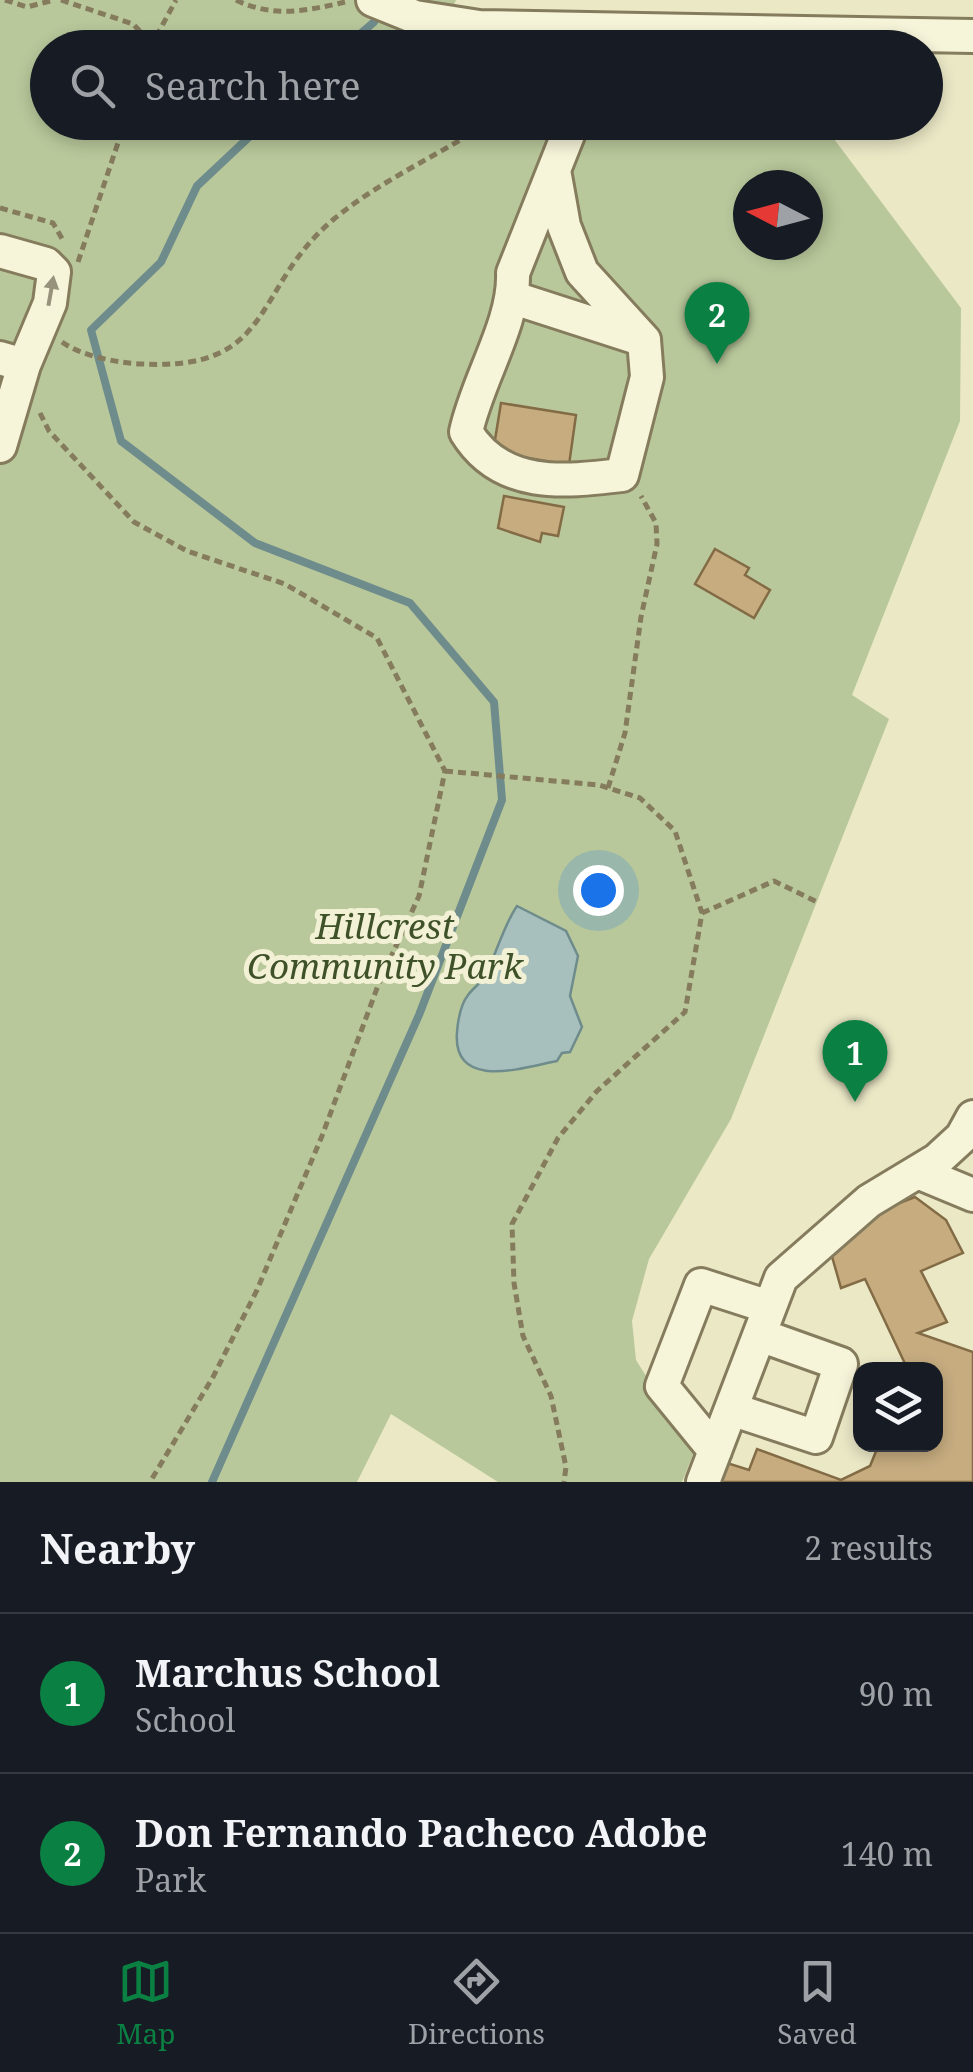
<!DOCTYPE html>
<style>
:root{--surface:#171b24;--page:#242831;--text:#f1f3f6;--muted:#9ea1a6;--line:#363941;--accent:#0b8043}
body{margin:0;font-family:"Noto Serif",serif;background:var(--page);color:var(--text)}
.controls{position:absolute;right:30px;bottom:30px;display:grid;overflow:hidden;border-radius:20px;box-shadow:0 5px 15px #0003}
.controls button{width:90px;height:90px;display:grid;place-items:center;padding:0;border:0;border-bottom:2px solid var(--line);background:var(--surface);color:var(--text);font:50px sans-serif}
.compass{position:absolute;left:733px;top:170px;width:90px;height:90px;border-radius:50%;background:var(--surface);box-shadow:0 5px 15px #0003;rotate:276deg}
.you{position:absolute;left:598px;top:890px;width:35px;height:35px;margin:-25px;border:8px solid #fff;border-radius:50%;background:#1a73e8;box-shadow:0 0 0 15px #1a73e833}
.badge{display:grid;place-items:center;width:65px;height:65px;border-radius:50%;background:var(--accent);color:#fff;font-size:32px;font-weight:700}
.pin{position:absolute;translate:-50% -82px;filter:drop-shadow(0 2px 5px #0008)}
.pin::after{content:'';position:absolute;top:52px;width:35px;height:30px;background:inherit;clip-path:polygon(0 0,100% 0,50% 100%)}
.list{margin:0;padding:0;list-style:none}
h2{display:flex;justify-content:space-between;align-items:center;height:130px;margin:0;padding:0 40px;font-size:42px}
h2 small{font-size:32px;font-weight:400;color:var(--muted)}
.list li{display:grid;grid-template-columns:65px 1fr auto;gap:30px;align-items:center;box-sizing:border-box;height:160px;padding:0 40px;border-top:2px solid var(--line)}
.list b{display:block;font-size:38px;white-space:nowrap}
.list p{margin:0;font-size:32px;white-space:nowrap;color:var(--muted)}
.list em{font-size:32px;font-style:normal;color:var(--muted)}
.icon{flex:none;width:55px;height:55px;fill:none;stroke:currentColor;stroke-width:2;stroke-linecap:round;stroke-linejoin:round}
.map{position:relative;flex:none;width:973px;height:1482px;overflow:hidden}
.search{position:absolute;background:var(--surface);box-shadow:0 5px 15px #0003;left:30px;right:30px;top:30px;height:110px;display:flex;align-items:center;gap:25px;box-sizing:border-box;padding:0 35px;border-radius:55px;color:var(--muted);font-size:38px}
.sheet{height:450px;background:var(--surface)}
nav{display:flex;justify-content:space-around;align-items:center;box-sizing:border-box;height:140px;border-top:2px solid var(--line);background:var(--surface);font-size:28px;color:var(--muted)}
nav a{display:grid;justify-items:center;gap:5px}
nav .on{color:var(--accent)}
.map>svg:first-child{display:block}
.green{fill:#b9c89b;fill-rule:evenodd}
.water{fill:#a7bfbd;stroke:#6f8c8c;stroke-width:2.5}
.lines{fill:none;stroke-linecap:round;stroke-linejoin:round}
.stream{stroke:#6f8c8c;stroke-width:8}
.building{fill:#c6ac7f;stroke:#826b45;stroke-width:2.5}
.minor-casing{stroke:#857b5d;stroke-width:38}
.path{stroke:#857b5d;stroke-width:5;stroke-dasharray:8 5;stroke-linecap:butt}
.minor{stroke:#f6f4d9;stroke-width:32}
.oneway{fill:#96927c}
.labels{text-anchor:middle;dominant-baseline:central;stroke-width:10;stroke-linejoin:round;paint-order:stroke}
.park-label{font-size:35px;font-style:italic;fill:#3e5128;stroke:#f3f1d5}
</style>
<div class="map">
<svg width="973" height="1482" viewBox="0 0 973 1482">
<rect width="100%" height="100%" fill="#ebe8c6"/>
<!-- green -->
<path class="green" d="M0 0H456L447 21 765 47 48 48V122L822 123 961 308 960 421 852 695 889 719 731 1119 649 1259 632 1321 636 1360 694 1452 682 1482H498L391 1414 357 1482H0ZM748 185H808V245H748Z"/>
<!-- water -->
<path class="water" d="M517 906 566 931 578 956 570 996 582 1027 570 1052 562 1053 557 1061C526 1067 452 1092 457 1032 458 1020 461 1004 468 995 473 988 480 984 484 977 497 954 502 928 517 906Z"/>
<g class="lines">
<!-- stream -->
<path class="stream" d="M344 48 374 22
M212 1482 419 1015 502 800 494 702 410 603 255 543 121 441 91 330 161 262 197 186 265 122"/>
</g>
<!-- building -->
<path class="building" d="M501 403 576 415 569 465 493 452Z
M504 496 564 507 558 536 542 533 540 542 498 528Z
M715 549 749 568 745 575 770 590 754 618 695 584Z
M915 1197 946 1220 963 1253 921 1271 947 1322 918 1333 973 1352V1482H717L724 1462 749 1470 757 1449 841 1480 870 1466 879 1444H936V1370H908L865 1279 841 1288 831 1253 868 1215Z"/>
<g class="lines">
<!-- minor casing -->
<g class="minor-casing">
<path id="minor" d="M373 0 415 17 479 27 973 36
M573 122 513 273C515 323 477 380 466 432 501 489 563 482 622 475L647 377 644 340
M0 251 46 264 54 272 50 303 24 365
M514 298 644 340 582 272 564 226 554 170
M0 358 24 365 0 446
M920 1173 973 1195
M731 1409 816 1437 841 1364 760 1335
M715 1451 662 1386 701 1285 769 1307
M703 1482 781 1278 869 1201 937 1160 962 1137 973 1117"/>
</g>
<!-- path -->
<path class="path" d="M5 0 27 7 54 0
M61 0 133 24 151 43
M236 0C273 18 306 11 345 2
M150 48 176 0
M0 208 53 223 64 242
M78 262 125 122
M62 342C81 356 118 363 142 364 277 371 251 288 334 219 381 180 439 155 490 122
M40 413 49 431 134 522 187 551 285 584 377 638 445 771 419 896 379 983 322 1136 257 1290 213 1377 150 1482
M445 771 599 785 640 798 675 831 702 913 685 1012 597 1091 558 1138 512 1224 514 1283 523 1336 551 1396 566 1467 564 1482
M608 788 625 733 641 617 657 544 656 523 641 496
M702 913 774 881 817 902"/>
<!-- minor -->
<use href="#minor" class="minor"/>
</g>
<!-- one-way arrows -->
<defs><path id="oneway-solid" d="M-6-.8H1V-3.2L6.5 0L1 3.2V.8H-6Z" transform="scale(2.5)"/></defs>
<use class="oneway" href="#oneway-solid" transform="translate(51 291) rotate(-80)"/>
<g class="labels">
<!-- park labels -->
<g class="park-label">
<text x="385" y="925">Hillcrest<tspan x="385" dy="40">Community Park</tspan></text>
</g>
</g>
</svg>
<div class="controls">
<button><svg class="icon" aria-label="layers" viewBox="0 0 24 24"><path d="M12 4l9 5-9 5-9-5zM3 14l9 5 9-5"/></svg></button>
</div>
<svg class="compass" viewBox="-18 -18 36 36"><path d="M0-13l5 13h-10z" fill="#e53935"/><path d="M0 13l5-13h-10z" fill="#9ea1a6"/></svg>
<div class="you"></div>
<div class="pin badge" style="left:855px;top:1102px">1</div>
<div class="pin badge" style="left:717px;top:364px">2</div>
<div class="search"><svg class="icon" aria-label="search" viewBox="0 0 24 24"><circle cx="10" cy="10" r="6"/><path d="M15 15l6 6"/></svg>Search here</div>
</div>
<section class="sheet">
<h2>Nearby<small>2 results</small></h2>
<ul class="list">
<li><span class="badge">1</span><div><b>Marchus School</b><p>School</p></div><em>90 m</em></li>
<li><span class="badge">2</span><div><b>Don Fernando Pacheco Adobe</b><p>Park</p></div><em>140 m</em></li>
</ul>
</section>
<nav>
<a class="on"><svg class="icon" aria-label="map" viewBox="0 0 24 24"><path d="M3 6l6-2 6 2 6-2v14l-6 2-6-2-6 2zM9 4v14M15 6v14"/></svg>Map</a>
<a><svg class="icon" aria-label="directions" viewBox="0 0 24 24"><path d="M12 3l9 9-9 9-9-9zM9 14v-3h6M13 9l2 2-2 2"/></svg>Directions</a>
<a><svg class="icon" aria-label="saved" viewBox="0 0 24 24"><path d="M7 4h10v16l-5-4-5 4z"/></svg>Saved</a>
</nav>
